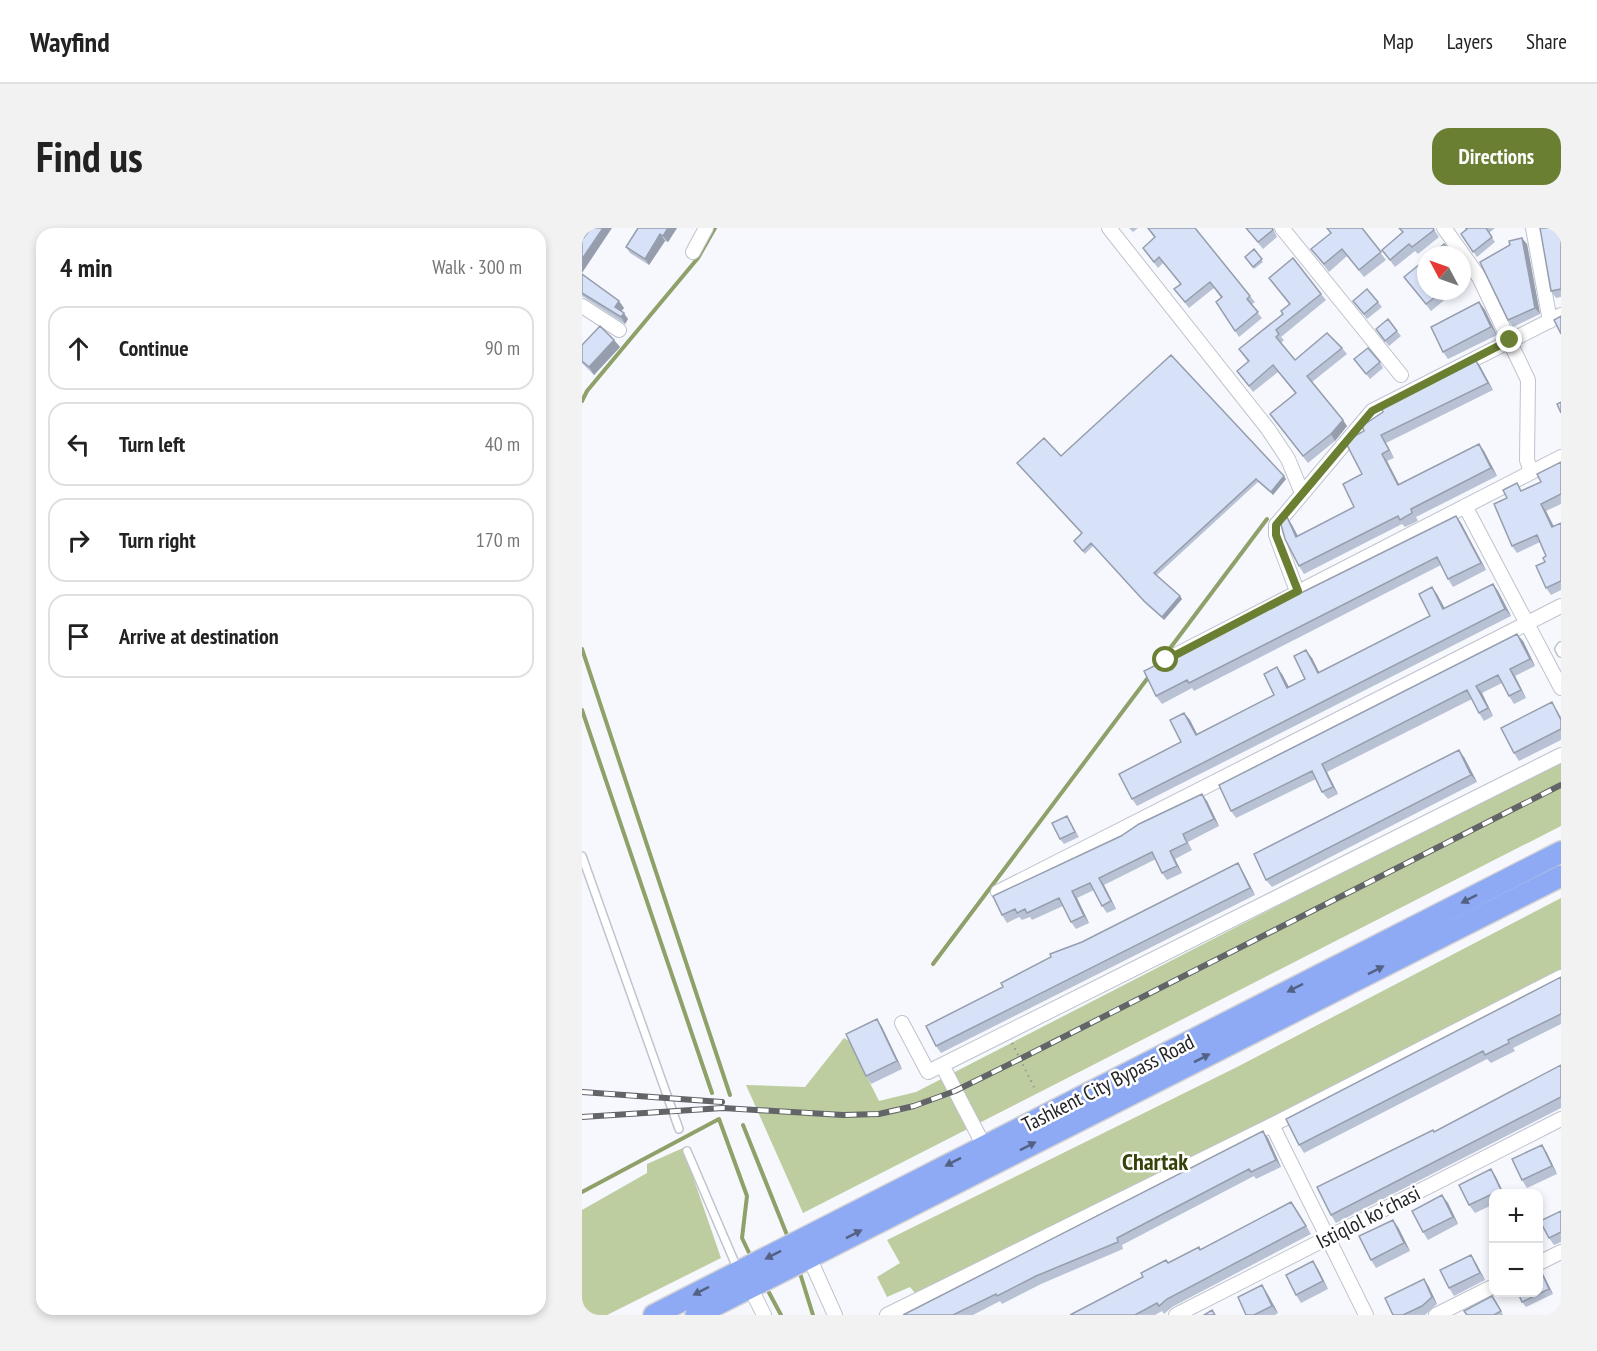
<!DOCTYPE html>
<meta charset="utf-8">
<style>
:root{--surface:#fff;--page:#f2f2f2;--text:#222;--muted:#767676;--line:#e0e0e0;--accent:#6a7f31}
body{margin:0;font-family:"PT Sans Narrow",sans-serif;background:var(--page);color:var(--text)}
.controls{position:absolute;right:18px;bottom:18px;display:grid;overflow:hidden;border-radius:12px;box-shadow:0 3px 9px #0003}
.controls button{width:54px;height:54px;display:grid;place-items:center;padding:0;border:0;border-bottom:2px solid var(--line);background:var(--surface);color:var(--text);font:30px sans-serif}
.compass{position:absolute;left:835px;top:18px;width:54px;height:54px;border-radius:50%;background:var(--surface);box-shadow:0 3px 9px #0003;rotate:311deg}
.stop{position:absolute;width:18px;height:18px;margin:-14px;border:4px solid #6a7f31;border-radius:50%;background:#fff}
.stop.end{background:#6a7f31;border-color:#fff;box-shadow:0 2px 6px #0008}
.list{margin:0;padding:0;list-style:none}
h2{display:flex;justify-content:space-between;align-items:center;height:78px;margin:0;padding:0 24px;font-size:26px}
h2 small{font-size:20px;font-weight:400;color:var(--muted)}
.list li{display:grid;grid-template-columns:39px 1fr auto;gap:18px;align-items:center;box-sizing:border-box;height:84px;margin:0 12px 12px;padding:0 12px;border:2px solid var(--line);border-radius:18px}
.list b{display:block;font-size:22px;white-space:nowrap}
.list em{font-size:20px;font-style:normal;color:var(--muted)}
.icon{flex:none;width:33px;height:33px;fill:none;stroke:currentColor;stroke-width:2;stroke-linecap:round;stroke-linejoin:round}
.map{position:relative;flex:none;width:979px;height:1087px;overflow:hidden;border-radius:18px}
header{display:flex;align-items:center;gap:36px;box-sizing:border-box;height:84px;padding:0 30px;background:var(--surface);border-bottom:2px solid var(--line)}
header strong{font-size:28px}
nav{display:flex;gap:33px;margin-inline-start:auto;font-size:21px}
.intro{display:flex;align-items:center;justify-content:space-between;box-sizing:border-box;height:144px;padding:0 36px}
h1{margin:0;font-size:42px}
.button{padding:15px 27px;border-radius:18px;background:var(--accent);color:#fff;font-size:21px;font-weight:700}
main{display:flex;gap:36px;padding:0 36px}
aside{flex:1;background:var(--surface);border-radius:18px;box-shadow:0 3px 9px #0003}
.map>svg:first-child{display:block}
.green{fill:#bdcd9f}
.lines{fill:none;stroke-linecap:round;stroke-linejoin:round}
.stream{stroke:#8fa168;stroke-width:4}
.service-casing{stroke:#bfc3cd;stroke-width:10}
.minor-casing{stroke:#bfc3cd;stroke-width:16}
.trunk-casing{stroke:#d3d3d4;stroke-width:24}
.path{stroke:#919398;stroke-width:2;stroke-dasharray:1.5 4.5;stroke-linecap:butt}
.service{stroke:#fff;stroke-width:7}
.minor{stroke:#fff;stroke-width:14}
.trunk{stroke:#8eaaf4;stroke-width:21}
.rail-casing{stroke:#626468;stroke-width:6}
.rail{stroke:#fff;stroke-width:4;stroke-dasharray:11;stroke-linecap:butt}
.wall{fill:#b9c2d4}
.shaded-wall{fill:#969ead}
.building{fill:#d7e1f7;stroke:#969ead;stroke-width:1.5}
.oneway{fill:#536184}
.route{stroke:#6a7f31;stroke-width:8}
.labels{text-anchor:middle;dominant-baseline:central;stroke-width:5;stroke-linejoin:round;paint-order:stroke}
.street-label{font-size:21px;fill:#232529;stroke:#fff}
.quarter-label{font-size:24px;font-weight:bold;fill:#35430a;stroke:#fff}
</style>
<header>
<strong>Wayfind</strong>
<nav><a>Map</a><a>Layers</a><a>Share</a></nav>
</header>
<div class="intro"><h1>Find us</h1><a class="button">Directions</a></div>
<main>
<aside>
<h2>4 min<small>Walk · 300 m</small></h2>
<ul class="list">
<li><svg class="icon" aria-label="ahead" viewBox="0 0 24 24"><path d="M12 20V5M6 11l6-6 6 6"/></svg><div><b>Continue</b></div><em>90 m</em></li>
<li><svg class="icon" aria-label="left" viewBox="0 0 24 24"><path d="M17 20v-9H6M10 6l-5 5 5 5"/></svg><div><b>Turn left</b></div><em>40 m</em></li>
<li><svg class="icon" aria-label="right" viewBox="0 0 24 24"><path d="M7 20v-9h11M14 6l5 5-5 5"/></svg><div><b>Turn right</b></div><em>170 m</em></li>
<li><svg class="icon" aria-label="arrive" viewBox="0 0 24 24"><path d="M6 21V4h12l-3 4 3 4H6"/></svg><div><b>Arrive at destination</b></div></li>
</ul>
</aside>
<div class="map">
<svg width="979" height="1087" viewBox="0 0 979 1087">
<rect width="100%" height="100%" fill="#f6f8fe"/>
<!-- green -->
<path class="green" d="M979 532V598L221 985 164 857 223 859 262 810 267 813 297 873 334 864Z
M979 670V743L337 1070 328 1059 305 1069 295 1049 318 1035 305 1012 653 840Z
M101 920 139 1030 25 1087H0V982L65 945V936Z"/>
<g class="lines">
<!-- stream -->
<path class="stream" d="M0 173 5 163 116 30 133 0
M0 421 148 867
M574 439 685 291
M0 482 130 865
M351 736 568 447
M161 897 207 1012
M0 964 137 891 165 968 160 1010 170 1031
M217 1042 231 1087
M184 1059 199 1087"/>
<!-- service casing -->
<g class="service-casing">
<path id="service" d="M979 418 977 421 979 425
M0 628 97 901
M105 923 156 1042"/>
</g>
<!-- minor casing -->
<g class="minor-casing">
<path id="minor" d="M527 0 686 201 706 231 720 265
M700 0 819 147
M862 0 897 49 946 152 945 232 949 244
M951 0 968 93
M111 24 124 0
M0 78 37 102
M883 278 979 460
M715 363 694 307V297L790 183 979 87
M584 432 979 229
M416 664 979 378
M320 795 346 844 979 527
M360 837 402 918
M690 897 784 1087
M227 1029 253 1087
M957 1035 979 1024
M168 1059 182 1087
M305 1087 690 897 979 749
M594 1087 979 891
M854 1087 912 1058"/>
</g>
<!-- trunk casing -->
<g class="trunk-casing">
<path id="trunk" d="M72 1087 979 624
M114 1087 979 648"/>
</g>
<!-- path -->
<path class="path" d="M430 815 453 861"/>
<!-- service -->
<use href="#service" class="service"/>
<!-- minor -->
<use href="#minor" class="minor"/>
<!-- trunk -->
<use href="#trunk" class="trunk"/>
<!-- rail casing -->
<g class="rail-casing">
<path id="rail" d="M0 864 140 874
M0 889 141 880 261 887 297 886 332 878 373 863 438 831 979 557"/>
</g>
<!-- rail -->
<use href="#rail" class="rail"/>
</g>
<!-- wall -->
<path class="wall" d="M56 0H95L86 14 83 13 67 37 48 25 44 19Z
M547 0H556L551 4Z
M565 0H613L668 68 673 74 669 77 680 90 657 109 634 74 639 70 632 60 607 80 592 61 598 56 581 35 576 40 561 20 573 10Z
M664 0 691 1 695 9 681 21Z
M744 0H780L804 32 782 49 765 28 747 44 729 21 749 5Z
M817 0H851L857 9 836 26 833 23 813 39 800 22 821 5Z
M883 0H913L907 5 913 14 895 29 879 6 884 1Z
M979 0V69L974 70 969 63Z
M945 16 958 86 931 99 926 92Z
M672 21 681 34 672 41 663 29Z
M0 46 37 73 42 80 39 83 46 91 43 96 0 68Z
M822 49 844 63H870L871 65 849 83Z
M687 50 739 66 744 72 699 109 702 112 699 115 713 132 760 120 765 126 730 154 765 198 753 213 726 235 688 186 713 165 696 144 671 164 655 143 666 134 657 121 701 86 707 76Z
M796 74 800 79 785 91 775 78Z
M897 74 903 82 915 107 866 131 861 124Z
M815 103 819 108 807 118 797 106Z
M32 112 38 119 12 147 0 135V117Z
M772 131 798 134 801 140 788 151Z
M893 131 898 138 911 162 804 215 812 230 805 233 817 256 897 216 902 223 915 248 834 289 836 293 823 299 820 296 722 346 717 338 705 289 710 297 716 308 772 279 780 246 782 203Z
M479 228 704 251 691 267 676 254 574 348 600 371 582 392 564 376 511 318 503 326 494 316 500 306 435 235Z
M979 234V276L964 283 972 298 979 295V362L969 367 964 360 963 334 964 328 958 314 935 325 930 318 959 254Z
M874 288 879 295 904 342 871 359 866 351 859 337 612 463 610 460 580 476 574 468Z
M911 356 916 363 929 388 555 578 550 571 599 514 602 485 608 492 615 506 692 467 700 446 707 459 723 451 730 430 737 444 848 388 855 366 862 380Z
M941 413 953 438 933 448 944 470 932 476 927 468 920 455 900 465 911 488 902 493 897 485 890 471 745 544 756 566 746 571 740 564 734 551 654 590 649 583Z
M975 482 979 489V512L937 533 932 525Z
M882 529 895 554 690 659 684 652Z
M625 573 637 598 606 614 610 622 593 631 600 645 585 652 580 645 574 631 522 657 534 681 525 685 520 678 512 662 495 670 507 695 494 701 489 694 481 678 450 692 448 689 440 692 437 689 425 695 420 687Z
M485 588 497 609 482 616 478 611Z
M656 635 660 642 673 667 359 825 354 818 421 759 500 714Z
M979 749V796L931 820 933 823 909 835 905 831 722 925 717 917Z
M300 799 320 841 289 856 284 848Z
M979 837V880L754 995 749 987 853 904Z
M686 910 699 939 674 951 672 948 540 1017 541 1021 459 1056 420 1076 418 1073 391 1087H321Z
M960 917 965 925 975 946 945 960 940 952Z
M909 941 914 949 922 966H912V976L893 985 887 977Z
M866 975 876 996 846 1012 841 1004Z
M715 982 729 1006 590 1079 582 1086 580 1083 573 1087H488L545 1058 586 1035Z
M979 983V1014L972 1017 967 1010Z
M816 999 828 1023 794 1040 789 1032Z
M889 1027 894 1035 903 1052 872 1068 867 1060Z
M736 1041 746 1061 719 1075 714 1067Z
M959 1043 962 1048 971 1066 944 1079 940 1074Z
M842 1051 847 1059 855 1076 843 1087H811Z
M680 1057 685 1065 696 1085 693 1087H664Z
M914 1073 921 1087H885Z"/>
<!-- shaded-wall -->
<path class="shaded-wall" d="M21 0H30L0 45V31Z
M86 0H95L86 14 81 8Z
M78 6 83 13 67 37 63 31Z
M940 10 945 16 958 86 953 80Z
M37 73 42 80 38 85 33 79Z
M897 74 903 82 915 107 909 99Z
M42 85 46 91 43 96 39 89Z
M32 112 38 119 12 147 7 139Z
M893 131 898 138 911 162 906 155Z
M761 192 765 198 753 213 749 206Z
M799 207 804 215 812 230 807 222Z
M897 216 902 223 915 248 909 240Z
M800 226 805 233 821 264 816 257Z
M702 248 704 251 691 267 689 264Z
M959 276 964 283 975 306 970 299Z
M874 288 879 295 904 342 899 335Z
M705 289 710 297 720 316 714 309Z
M911 356 916 363 929 388 923 381Z
M850 359 855 366 867 388 861 381Z
M598 368 600 371 582 392 580 389Z
M935 406 941 413 953 438 948 431Z
M724 422 730 430 741 452 736 445Z
M695 439 700 446 711 467 705 460Z
M928 441 933 448 944 470 939 462Z
M894 458 900 465 911 488 906 480Z
M602 485 608 492 619 514 614 507Z
M877 522 882 529 895 554 889 547Z
M740 536 745 544 756 566 751 559Z
M620 566 625 573 637 598 632 591Z
M588 623 593 631 600 645 595 638Z
M656 635 660 642 673 667 668 660Z
M517 650 522 657 534 681 529 673Z
M490 663 495 670 507 695 502 688Z
M295 791 300 799 320 841 315 833Z
M681 903 686 910 699 939 694 932Z
M960 917 965 925 975 946 970 938Z
M909 941 914 949 922 966 919 962Z
M860 967 866 975 876 996 871 989Z
M811 992 816 999 828 1023 822 1015Z
M889 1027 894 1035 903 1052 898 1045Z
M731 1033 736 1041 746 1061 741 1053Z
M959 1043 962 1048 971 1066 967 1061Z
M842 1051 847 1059 855 1076 850 1069Z
M680 1057 685 1065 696 1085 690 1078Z"/>
<!-- building -->
<path class="building" d="M9 0H21L0 31V12Z
M56 0H86L81 8 78 6 63 31 44 19Z
M566 0H613L668 68 665 71 676 84 653 103 634 74 640 69 628 54 603 74 592 61 599 56 577 29 572 34 561 20 573 9Z
M664 0H690L691 2 676 14Z
M745 0H780L799 24 777 42 760 21 742 36 729 21 749 5Z
M817 0H851L852 2 830 19 827 16 808 32 800 22 821 4Z
M884 0H904L910 9 891 24 879 6 885 1Z
M958 0H979V61L969 63Z
M940 10 953 80 926 92 898 34 928 17 927 13Z
M862 16 870 27H849Z
M672 21 680 31 671 39 663 29Z
M711 30 739 66 694 102 697 106 694 109 713 132 745 105 760 120 725 148 761 192 749 206 721 228 688 186 714 165 691 137 667 158 655 143 667 133 657 121 701 86 699 83 708 76 687 50Z
M844 31V63H861L844 76 822 49Z
M0 46 37 73 33 79 42 85 39 89 0 65Z
M785 61 796 74 782 86 771 73Z
M897 74 909 99 861 124 849 99Z
M979 88V106L972 92Z
M806 91 815 103 803 113 794 101Z
M18 98 32 112 7 139 0 133V117Z
M786 120 798 134 784 146 772 131Z
M589 127 702 248 689 264 674 251 572 345 598 368 580 389 562 373 509 315 501 323 492 313 500 305 435 235 462 210 479 228Z
M893 131 906 155 799 207 807 222 800 226 816 257 897 216 909 240 829 281 830 285 818 292 816 288 717 338 703 311 698 293 705 289 714 309 772 279 761 256 780 246 764 215 767 211 782 203 780 198 801 184 799 179Z
M979 174V185L975 176Z
M979 234V266L959 276 970 299 979 295V353L964 360 954 338 963 334 961 330 964 328 955 307 930 318 912 276 925 270 921 262 935 255 939 263 959 254 955 246Z
M874 288 899 335 866 351 855 329 607 455 605 452 574 468 562 443Z
M911 356 923 381 550 571 537 546 599 514 588 492 602 485 614 507 692 467 682 446 695 439 705 460 723 451 712 428 724 422 736 445 848 388 837 366 850 359 861 381Z
M935 406 948 431 928 441 939 462 927 468 916 447 894 458 906 480 897 485 885 462 740 536 751 559 740 564 730 543 649 583 637 557Z
M970 474 979 492V501L932 525 919 500Z
M877 522 889 547 684 652 672 626Z
M620 566 632 591 601 606 605 615 588 623 595 638 580 645 570 624 517 650 529 673 520 678 508 655 490 663 502 688 489 694 477 670 445 685 443 681 435 685 433 681 420 687 411 668 539 608 557 596Z
M485 588 493 604 478 611 470 595Z
M656 635 668 660 354 818 344 798 421 759 419 755 469 729 468 726 500 714Z
M979 749V786L926 812 927 815 903 827 901 823 717 917 704 891Z
M295 791 315 833 284 848 264 806Z
M979 837V869L749 987 735 959 851 902 852 904Z
M681 903 694 932 669 944 667 941 535 1010 536 1014 454 1048 415 1068 414 1066 371 1087H321Z
M960 917 970 938 940 952 930 931Z
M909 941 919 962 887 977 877 957Z
M860 967 871 989 841 1004 830 983Z
M709 974 724 998 585 1071 577 1078 575 1075 553 1087H488L561 1049 559 1045 584 1032 586 1035 617 1019 618 1022Z
M979 983V1004L967 1010 958 993Z
M811 992 822 1015 789 1032 777 1008Z
M912 1016V1023L909 1017Z
M889 1027 898 1045 867 1060 858 1042Z
M731 1033 741 1053 714 1067 704 1047Z
M959 1043 967 1061 940 1074 936 1065H957V1044Z
M842 1051 850 1069 840 1078 821 1087H811L803 1070Z
M680 1057 690 1078 672 1087H664L656 1069Z
M910 1068 919 1083 912 1087H885L882 1083Z
M630 1082 633 1087H622Z"/>
<!-- one-way arrows -->
<defs><path id="oneway-solid" d="M-6-.8H1V-3.2L6.5 0L1 3.2V.8H-6Z" transform="scale(1.5)"/></defs>
<g class="oneway">
<use href="#oneway-solid" transform="translate(887 671) rotate(153)"/>
<use href="#oneway-solid" transform="translate(794 742) rotate(-27)"/>
<use href="#oneway-solid" transform="translate(713 760) rotate(153)"/>
<use href="#oneway-solid" transform="translate(620 830) rotate(-27)"/>
<use href="#oneway-solid" transform="translate(446 918) rotate(-27)"/>
<use href="#oneway-solid" transform="translate(371 934) rotate(153)"/>
<use href="#oneway-solid" transform="translate(272 1006) rotate(-27)"/>
<use href="#oneway-solid" transform="translate(191 1027) rotate(153)"/>
<use href="#oneway-solid" transform="translate(119 1063) rotate(153)"/>
</g>
<g class="lines">
<!-- route -->
<path class="route" d="M584 432 716 363 694 307V297L790 183 928 112"/>
</g>
<g class="labels">
<!-- street labels -->
<g class="street-label">
<text transform="translate(526 855) rotate(-27)">Tashkent City Bypass Road</text>
<text transform="translate(786 989) rotate(-27)">Istiqlol koʻchasi</text>
</g>
<!-- quarter labels -->
<g class="quarter-label">
<text x="573" y="933">Chartak</text>
</g>
</g>
</svg>
<div class="controls">
<button>+</button>
<button>−</button>
</div>
<svg class="compass" viewBox="-18 -18 36 36"><path d="M0-13l5 13h-10z" fill="#e53935"/><path d="M0 13l5-13h-10z" fill="#767676"/></svg>
<div class="stop" style="left:584px;top:432px"></div>
<div class="stop end" style="left:928px;top:112px"></div>
</div>
</main>
